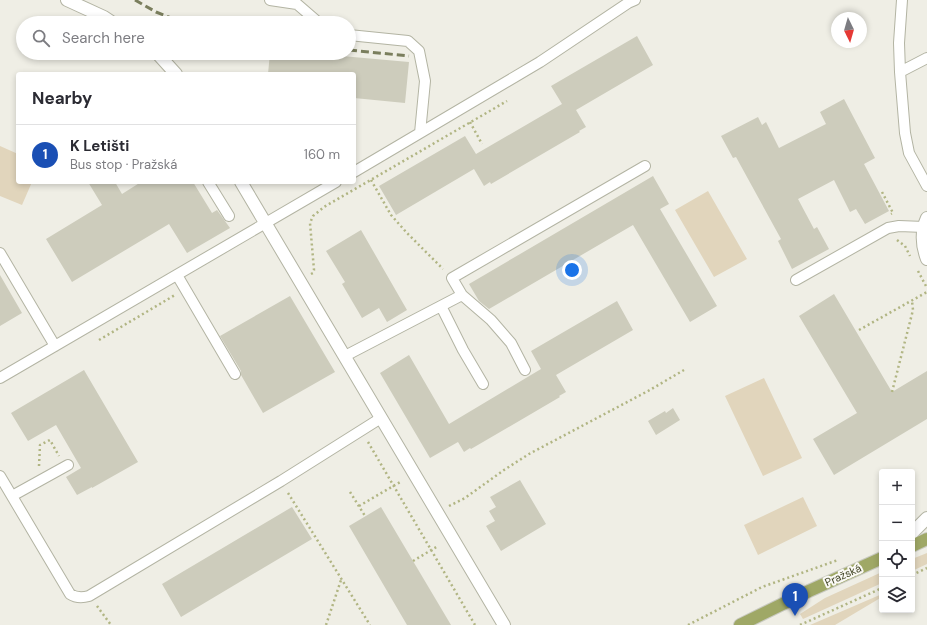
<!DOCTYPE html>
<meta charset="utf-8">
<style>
:root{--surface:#fff;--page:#f2f2f3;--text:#2b2b33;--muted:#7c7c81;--line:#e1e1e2;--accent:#2563eb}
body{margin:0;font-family:"DM Sans",sans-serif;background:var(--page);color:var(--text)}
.controls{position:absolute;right:12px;bottom:12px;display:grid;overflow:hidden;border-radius:4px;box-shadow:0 2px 6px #0003}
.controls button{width:36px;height:36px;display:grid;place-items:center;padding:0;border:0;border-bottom:1px solid var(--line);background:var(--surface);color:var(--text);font:20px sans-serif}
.compass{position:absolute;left:831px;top:12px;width:36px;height:36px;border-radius:50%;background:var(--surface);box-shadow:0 2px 6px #0003;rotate:175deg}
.you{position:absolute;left:572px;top:270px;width:14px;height:14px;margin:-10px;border:3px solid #fff;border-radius:50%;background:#1a73e8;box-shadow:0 0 0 6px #1a73e833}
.badge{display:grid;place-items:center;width:26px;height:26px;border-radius:50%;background:var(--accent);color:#fff;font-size:13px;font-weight:700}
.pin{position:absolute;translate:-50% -33px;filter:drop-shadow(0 1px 2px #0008)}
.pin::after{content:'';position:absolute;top:21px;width:14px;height:12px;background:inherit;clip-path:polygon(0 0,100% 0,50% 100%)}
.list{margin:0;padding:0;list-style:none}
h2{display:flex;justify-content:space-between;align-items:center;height:52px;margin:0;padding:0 16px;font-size:17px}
h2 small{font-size:13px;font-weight:400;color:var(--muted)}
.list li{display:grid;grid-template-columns:26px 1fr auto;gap:12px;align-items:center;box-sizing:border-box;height:60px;padding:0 16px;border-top:1px solid var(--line)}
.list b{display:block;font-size:15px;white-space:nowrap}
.list p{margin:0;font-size:13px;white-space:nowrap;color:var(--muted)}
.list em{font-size:13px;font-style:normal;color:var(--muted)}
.icon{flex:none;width:22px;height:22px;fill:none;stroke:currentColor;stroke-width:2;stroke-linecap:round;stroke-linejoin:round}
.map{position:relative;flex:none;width:927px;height:625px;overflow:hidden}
.search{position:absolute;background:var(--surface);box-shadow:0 2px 6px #0003;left:16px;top:16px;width:340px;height:44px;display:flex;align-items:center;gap:10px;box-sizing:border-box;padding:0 14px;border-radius:22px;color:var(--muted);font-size:15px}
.panel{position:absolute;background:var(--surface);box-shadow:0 2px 6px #0003;left:16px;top:72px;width:340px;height:112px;border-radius:4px}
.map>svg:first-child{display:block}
.green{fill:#e1d5bc}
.building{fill:#cdccbc}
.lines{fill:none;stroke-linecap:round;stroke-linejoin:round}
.lane-casing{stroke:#b3b4a3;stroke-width:12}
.street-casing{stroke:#b3b4a3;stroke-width:14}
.primary-casing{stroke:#c9cac1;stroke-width:14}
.path{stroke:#b1b583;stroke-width:2.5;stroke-dasharray:2 3;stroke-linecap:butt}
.lane{stroke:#fff;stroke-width:10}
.street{stroke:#fff;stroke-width:12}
.primary{stroke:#9fa866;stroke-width:12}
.rail{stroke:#7a7e5d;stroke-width:3;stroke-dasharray:8 4;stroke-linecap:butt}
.labels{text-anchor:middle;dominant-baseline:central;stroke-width:4;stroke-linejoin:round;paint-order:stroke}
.street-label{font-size:11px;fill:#3f4322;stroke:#fbfaf6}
</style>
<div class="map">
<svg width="927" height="625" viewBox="0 0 927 625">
<rect width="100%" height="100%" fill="#efeee5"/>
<!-- green -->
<path class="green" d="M0 146 18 154V182H32L22 205 0 196Z
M708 191 747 259 714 277 675 210Z
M764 378 802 458 763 476 725 396Z
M803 497 817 526 758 555 744 525Z
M927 553V564L912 571V559Z
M882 572V583L803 619 800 614 825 598Z
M882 594V597L835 625H810Z"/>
<!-- building -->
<path class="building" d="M637 36 653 65 576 110 586 127 579 131 580 132 491 184 490 182 484 186 474 169 396 215 379 186 465 136 476 154 562 104 551 86Z
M270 53H308L409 62 405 103 354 98V74H268Z
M844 99 875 158 864 164 889 211 865 224 856 209 850 212 834 180 798 199 814 229 817 227 829 249 792 269 778 241 781 239 736 157 733 158 721 136 758 117 762 125 766 122 779 148 826 124 820 112Z
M653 176 669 204 660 209 717 306 690 322 633 225 489 309 479 301 469 284Z
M88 182H115L122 194 141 182H193L212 213 217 210 230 228 187 253 169 224 72 282 46 239 102 205Z
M361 230 407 310 387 322 379 308 362 318 342 284 345 282 326 251Z
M0 275 22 313 0 326Z
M834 294 892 392 927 371V419L834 475 813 439 857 413 799 316Z
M290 296 335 372 263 413 241 375V371L220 336Z
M617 301 633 330 556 375 566 392 559 396 560 397 471 449 470 448 464 452 458 442 430 458 380 373 409 355 449 424 541 369 531 351Z
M84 370 138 462 92 488V487L77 495 66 477 81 468 56 425 28 441 11 413Z
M673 408 680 420 656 435 648 421 665 411 666 413Z
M520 480 546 524 501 551 486 526 495 521 489 511 496 507 490 497Z
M292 507 312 539 181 617 162 584Z
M381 507 413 561 451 625H407L349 526Z"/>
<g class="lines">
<!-- lane casing -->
<g class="lane-casing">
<path id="lane" d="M270 0 297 4 319 23
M902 0 899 43 900 72 905 133 909 153 927 186
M349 35 408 41 419 51 425 81 420 133
M900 72 927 58
M354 172 540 62 628 3 635 0
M208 182 229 216
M0 253 55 346
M177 275 235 374
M796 280 888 228 899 226 924 227
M462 295 491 320 511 343 525 370
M441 306 463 350 483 384
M345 356 462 295 452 278 645 166
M0 378 336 182
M0 476 70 594C76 598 82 598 89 596L281 481 381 418
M12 496 68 465"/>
</g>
<!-- street casing -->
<g class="street-casing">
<path id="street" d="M67 0 104 17 113 23
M157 53 176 74
M241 182 504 625
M927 218C921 231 922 246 927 259
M912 533 927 518"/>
</g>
<!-- primary casing -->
<g class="primary-casing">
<path id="primary" d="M912 546 927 539
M740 625 809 591 882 558"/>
</g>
<!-- path -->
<path class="path" d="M470 122 482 144
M371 180 391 215 407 233 443 269
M882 192 893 213 891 214
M897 240 905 246 910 256
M918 271 927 288
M311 274 313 273 314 270 310 223 313 216 324 207 507 101
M859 330 927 292
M99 340 175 295
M892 392 913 310 912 301
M368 442 475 625
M39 466 40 445 50 440 59 456
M350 492 365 516
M288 493 370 625
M359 506 402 481
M449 506 465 498 504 470 529 454 648 391 684 370
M413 561 438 546
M912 575 927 568
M97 606 111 625
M326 625 341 580
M688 625 762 587 838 560
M800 625 882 588"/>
<!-- lane -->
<use href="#lane" class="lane"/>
<!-- street -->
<use href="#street" class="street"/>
<!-- primary -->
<use href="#primary" class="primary"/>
<!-- rail -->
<path class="rail" d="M135 0 156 12 184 23
M349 50 409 56"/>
</g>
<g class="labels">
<!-- street labels -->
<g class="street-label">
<text transform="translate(843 575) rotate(-24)">Pražská</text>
</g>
</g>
</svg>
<div class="controls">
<button>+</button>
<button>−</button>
<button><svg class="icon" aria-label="locate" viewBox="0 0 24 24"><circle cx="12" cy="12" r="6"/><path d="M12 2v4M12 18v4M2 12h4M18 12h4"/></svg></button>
<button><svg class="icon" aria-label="layers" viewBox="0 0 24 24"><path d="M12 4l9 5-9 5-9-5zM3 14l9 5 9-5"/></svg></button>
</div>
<svg class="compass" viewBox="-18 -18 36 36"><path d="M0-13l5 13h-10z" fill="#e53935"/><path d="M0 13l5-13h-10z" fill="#7c7c81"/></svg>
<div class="you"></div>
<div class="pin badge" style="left:795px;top:616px;background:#1a4fb4">1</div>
<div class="search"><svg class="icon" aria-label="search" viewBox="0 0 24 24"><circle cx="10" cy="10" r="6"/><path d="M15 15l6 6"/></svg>Search here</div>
<section class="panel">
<h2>Nearby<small></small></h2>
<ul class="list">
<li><span class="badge" style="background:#1a4fb4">1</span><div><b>K Letišti</b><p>Bus stop · Pražská</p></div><em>160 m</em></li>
</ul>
</section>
</div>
